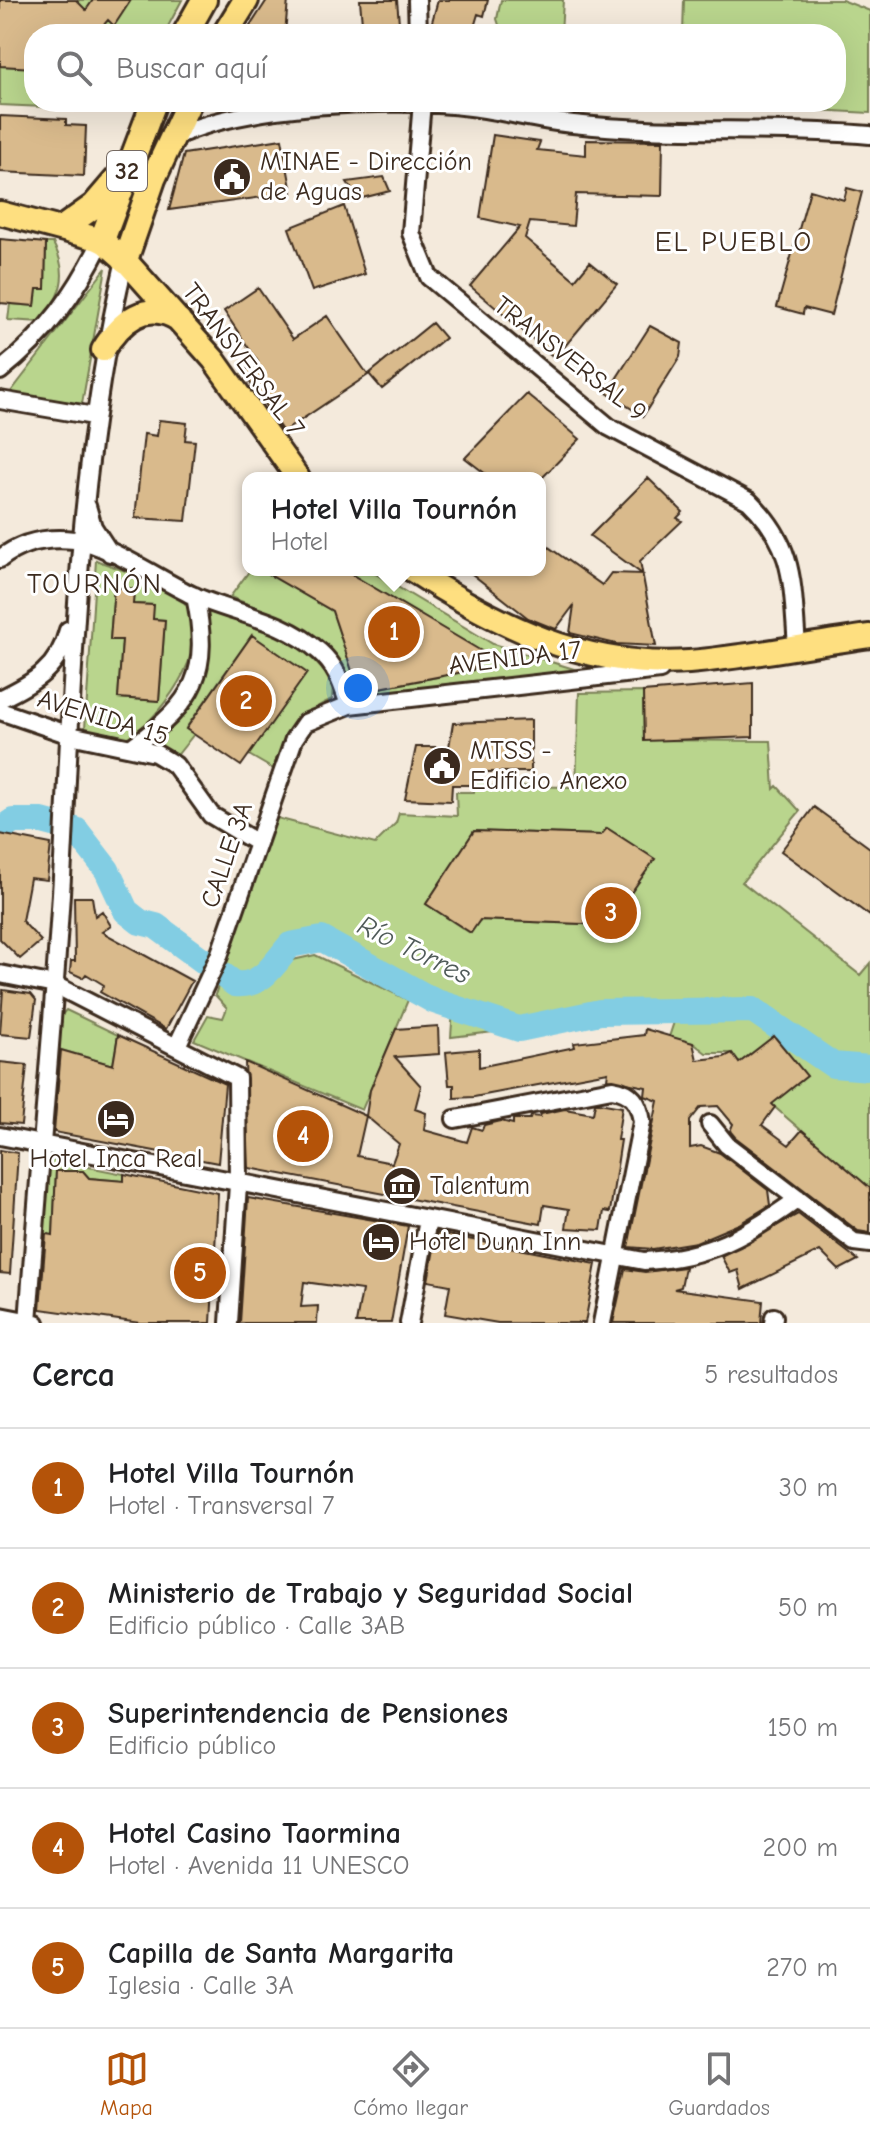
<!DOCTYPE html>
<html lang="es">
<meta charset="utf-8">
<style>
:root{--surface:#fff;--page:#f2f2f2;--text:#202124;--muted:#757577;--line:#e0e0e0;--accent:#b45309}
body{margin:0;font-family:"Comic Neue",sans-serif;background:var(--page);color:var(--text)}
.you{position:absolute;left:358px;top:688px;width:28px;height:28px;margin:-20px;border:6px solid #fff;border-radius:50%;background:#1a73e8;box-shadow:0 0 0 12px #1a73e833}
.badge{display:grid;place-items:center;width:52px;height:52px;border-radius:50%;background:var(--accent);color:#fff;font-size:26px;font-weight:700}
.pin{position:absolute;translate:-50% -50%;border:4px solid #fff;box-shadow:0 2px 8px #0006}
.popup{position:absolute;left:242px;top:472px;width:304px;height:104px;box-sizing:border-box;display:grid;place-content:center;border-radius:16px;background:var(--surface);filter:drop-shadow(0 2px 6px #0005);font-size:26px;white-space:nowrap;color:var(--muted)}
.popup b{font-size:30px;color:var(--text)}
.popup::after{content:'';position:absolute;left:50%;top:100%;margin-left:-16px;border:16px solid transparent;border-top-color:var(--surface)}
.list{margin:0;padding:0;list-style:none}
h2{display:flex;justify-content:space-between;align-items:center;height:104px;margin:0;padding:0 32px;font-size:34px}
h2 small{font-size:26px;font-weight:400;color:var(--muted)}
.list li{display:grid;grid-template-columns:52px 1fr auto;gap:24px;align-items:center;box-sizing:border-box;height:120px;padding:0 32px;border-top:2px solid var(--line)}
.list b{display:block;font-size:30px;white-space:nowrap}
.list p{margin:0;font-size:26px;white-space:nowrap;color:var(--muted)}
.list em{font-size:26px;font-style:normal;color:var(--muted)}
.icon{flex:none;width:44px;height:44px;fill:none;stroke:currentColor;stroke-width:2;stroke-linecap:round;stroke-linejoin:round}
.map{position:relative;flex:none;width:870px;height:1323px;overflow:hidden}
.search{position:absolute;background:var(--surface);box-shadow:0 8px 32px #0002;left:24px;right:24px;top:24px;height:88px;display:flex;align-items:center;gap:20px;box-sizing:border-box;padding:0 28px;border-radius:32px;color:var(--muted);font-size:30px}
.sheet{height:704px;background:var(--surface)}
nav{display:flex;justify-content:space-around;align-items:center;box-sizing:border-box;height:112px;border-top:2px solid var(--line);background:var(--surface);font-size:22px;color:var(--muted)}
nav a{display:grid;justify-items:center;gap:4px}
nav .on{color:var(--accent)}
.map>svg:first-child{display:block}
.green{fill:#b9d58d;stroke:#7a8056;stroke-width:2;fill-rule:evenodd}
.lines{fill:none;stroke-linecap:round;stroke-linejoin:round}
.river{stroke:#82cde3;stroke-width:26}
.building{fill:#d9ba8c;stroke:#3b2a1e;stroke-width:2;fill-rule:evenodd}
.minor-casing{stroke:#3b2a1e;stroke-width:22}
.major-casing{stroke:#3b2a1e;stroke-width:28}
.highway-casing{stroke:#3b2a1e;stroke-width:30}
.minor{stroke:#fff;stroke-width:16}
.major{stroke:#fedf80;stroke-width:22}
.highway{stroke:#fedf80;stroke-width:24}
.labels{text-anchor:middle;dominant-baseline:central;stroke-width:6;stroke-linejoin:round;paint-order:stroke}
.shield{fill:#fff;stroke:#766a62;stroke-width:2}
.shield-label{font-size:24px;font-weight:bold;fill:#3b2a1e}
.poi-label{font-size:26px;fill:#3b2a1e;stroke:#fff;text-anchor:start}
.street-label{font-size:26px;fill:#3b2a1e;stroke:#fff}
.neighbourhood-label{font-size:28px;letter-spacing:2px;fill:#3b2a1e;stroke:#fff}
.water-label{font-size:28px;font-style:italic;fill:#505b59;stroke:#fff}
</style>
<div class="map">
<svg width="870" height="1323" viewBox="0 0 870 1323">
<rect width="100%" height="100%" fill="#f4eadc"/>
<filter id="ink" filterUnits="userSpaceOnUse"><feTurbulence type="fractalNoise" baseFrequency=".0125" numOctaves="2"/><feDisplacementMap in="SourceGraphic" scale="16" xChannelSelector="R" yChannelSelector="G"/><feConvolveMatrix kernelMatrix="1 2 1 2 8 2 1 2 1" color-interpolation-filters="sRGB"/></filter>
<g filter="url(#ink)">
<!-- green -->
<path class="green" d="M0 0H182L164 34H34V102H124L113 110 0 105Z
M501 0H563L561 34H502L497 19Z
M684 0H842L870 11V113L681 103 836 102V34H683Z
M46 243H53C70 275 61 294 42 322L8 320 10 304 35 306 37 289H45Z
M106 268 82 404 10 393Z
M96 560C118 569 157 580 176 595 227 633 162 716 127 740L85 729ZM114 587 134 589 133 604 153 605V619L165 620 159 701 118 698 122 640 110 639Z
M250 570H261L332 611 360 692 473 670 482 652 344 570H369L493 644 587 673 353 697C331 627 292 622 230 597Z
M207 607C268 626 293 630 333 683L332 699C302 712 282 738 273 769L249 755 252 635 186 728 194 734 175 758 148 744C205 702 213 677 207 607Z
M643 692 644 740 771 741 774 789 777 786 800 811 742 882 860 975 870 963V1190L763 1097 732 1053H706L693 1043 669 1037 674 1022 747 1019 836 1073 833 1065 753 1010 600 1012 519 1029 451 1037 453 1008 322 939 290 945 252 980 245 976 238 978 222 967 277 818 375 844 396 823 399 813 457 816 456 792H474V780H488L489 786 576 787 579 693ZM607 828 654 859 608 925 480 920 470 933 426 904 474 831 601 835Z
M315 955 408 1000 362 1110 194 1040 208 1015 223 1018 227 1008 215 995 219 983 242 994 269 983 284 962Z
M66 1010 118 1035 113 1065 58 1049 62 1015Z
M48 1159 124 1174V1181L89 1178 83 1171H56L53 1235 44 1234Z"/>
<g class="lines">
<!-- river -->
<path class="river" d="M0 830 13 821H42L76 830 107 870 126 911 140 922 156 926 235 984C262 987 274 964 290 945L322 939 434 1001 519 1029 600 1012 753 1010 833 1065 870 1068"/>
</g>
<!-- building -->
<path class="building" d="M0 0H76L86 10 93 0H131L114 26 108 20 97 33 89 28 82 34H34V68L0 66Z
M267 0H288L285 34H245Z
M360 0H397L400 34H333V25L362 23Z
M438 0H488L484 16 478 14 472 34H448L430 29Z
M0 116 66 119V125L86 126 84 176 0 172Z
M493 135 540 142 537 150 586 155V140L663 141 662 196 576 194 573 226 530 222 525 238 575 280 590 262 617 284 555 358 470 286 520 227 480 218Z
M282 139 292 193 169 210 184 154Z
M384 177 390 191 358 199 347 182Z
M847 188 862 192 831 315 804 308 803 314 777 307 810 190 844 200Z
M344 206 365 274 312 291 289 228Z
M0 239 46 243 45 289H37L35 306 0 303Z
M258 288 293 339 327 316 368 375 283 432 243 372 258 362 224 311Z
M432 323 445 338 382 389 369 374Z
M650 326 682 343 680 357 643 416 607 393Z
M527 394 580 439 542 478H491L465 458Z
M159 420 187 423 185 440 195 441 186 521 135 518 144 434 157 436Z
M648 478 683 512 677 518 682 521 640 561 656 646 616 644 570 633 574 605 556 629 548 626 528 618 467 570H540V541L602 585 611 573 642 574 590 536Z
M261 570H344L483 652 473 670 359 692 332 611Z
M114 587 134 589 133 604 154 605 153 619 165 620 159 701 118 698 122 640H110Z
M252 635 307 673 241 766 186 729Z
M753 683V737L644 741 643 692Z
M531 720V772H471V785H452L451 801 405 799 416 747H449L453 723Z
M814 807 870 848V916L781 851Z
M607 828 655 859 608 925 480 920 471 933 426 904 474 831 601 835Z
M0 834 51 844 47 880 30 878 22 921 41 941 20 959 0 939Z
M74 897H92L95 916 102 911 111 926 102 932 192 981 166 1029 100 992 104 985 86 974 83 978 70 972 71 961H75Z
M3 990 31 994 36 1000 31 1037 0 1034Z
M438 1026 439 1054 395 1057 421 1086 415 1109 426 1113 424 1130 467 1142 472 1127 482 1130 484 1125 501 1121 513 1124V1119H530L531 1116 540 1117 541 1114 565 1109 593 1114 595 1103H599L622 1107 617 1140H621L610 1212 604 1211 601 1230 566 1228 569 1209 544 1205 541 1224 249 1168 245 1062 366 1116 370 1090 396 1029ZM366 1116 399 1144 392 1163 357 1156Z
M645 1029 693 1043 697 1060 724 1057 732 1053 739 1063 774 1036 807 1076 772 1104 775 1107 762 1125 789 1145 802 1130 870 1188V1233L858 1231 735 1137 730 1131 733 1124 718 1106 701 1107 690 1121V1148L701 1146 720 1153 768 1190 770 1205 739 1224 696 1242 653 1249 628 1247 658 1101 645 1096 646 1087 607 1079 608 1072 474 1097 454 1098V1085H449L446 1052 479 1049V1067L575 1047 574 1043 644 1035Z
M118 1035 225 1084 218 1163 54 1132 61 1050 113 1065Z
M0 1062 27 1065 21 1125 0 1123Z
M0 1150 18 1153 10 1274 0 1273Z
M56 1171H83L89 1178 124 1181V1174L218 1193 211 1323H140L40 1309 46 1234 53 1235Z
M248 1198 408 1226 391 1323H356L362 1290 304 1282 301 1307 318 1306 317 1323H240Z
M798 1214 858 1260 839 1270 820 1251 743 1289 738 1270 730 1273 721 1256Z
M437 1233 596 1264 585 1323H498L445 1314 450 1285 428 1281Z
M685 1267 681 1287 674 1289 763 1301 761 1323H613L625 1269 645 1272Z"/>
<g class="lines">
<!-- minor casing -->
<g class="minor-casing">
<path id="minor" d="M417 0 418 34
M422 102 411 233 429 277 609 427 749 501C796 546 792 586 797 646
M172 138C243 103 392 97 471 107 505 111 539 121 573 124 671 135 771 126 870 135
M0 371C47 334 76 293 102 240
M0 400 94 416
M87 506 93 527 110 553
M0 559C21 542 48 537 75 540 106 543 162 581 192 595 236 615 282 618 320 652 337 667 342 685 349 705L660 670
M0 699C34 683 59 668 68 630
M0 711 70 735 155 753 175 765 211 815 256 842
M133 746C195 702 211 672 195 596
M0 974 55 985 237 1078 238 1184 229 1323
M177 1046 219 956 294 739 305 723 349 705
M455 1119 612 1089C632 1092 639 1102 642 1122L602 1323
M710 1124 727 1145 854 1242 870 1244
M0 1136 644 1261C708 1258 747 1236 798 1199
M0 1316 36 1323
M28 1323C39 1162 56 1002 64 841 74 645 79 452 125 260
M409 1323 428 1220
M773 1323 774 1317"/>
</g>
<!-- major casing -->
<g class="major-casing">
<path id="major" d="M0 213 102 240 125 260 214 360 298 478
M103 350C120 322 147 298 179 320
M412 570C497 625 585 669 689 662 749 657 810 644 870 636"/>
</g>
<!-- highway casing -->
<g class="highway-casing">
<path id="highway" d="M185 34 204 0
M225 34 246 0
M63 228 94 206 118 178
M102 240 154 102
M125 260 153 179 189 102"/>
</g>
<!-- minor -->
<use href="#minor" class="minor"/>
<!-- major -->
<use href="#major" class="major"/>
<!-- highway -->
<use href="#highway" class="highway"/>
</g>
</g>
<!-- icons -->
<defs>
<g id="civic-disc" transform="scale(2)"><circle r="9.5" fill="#3b2a1e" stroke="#fff"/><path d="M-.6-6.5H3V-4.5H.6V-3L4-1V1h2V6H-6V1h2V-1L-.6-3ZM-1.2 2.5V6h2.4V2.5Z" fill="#fff"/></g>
<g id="hotel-disc" transform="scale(2)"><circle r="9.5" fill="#3b2a1e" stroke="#fff"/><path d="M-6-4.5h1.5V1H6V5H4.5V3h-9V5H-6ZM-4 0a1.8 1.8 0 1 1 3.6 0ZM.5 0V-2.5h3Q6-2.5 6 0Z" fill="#fff"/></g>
<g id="museum-disc" transform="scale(2)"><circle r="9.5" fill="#3b2a1e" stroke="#fff"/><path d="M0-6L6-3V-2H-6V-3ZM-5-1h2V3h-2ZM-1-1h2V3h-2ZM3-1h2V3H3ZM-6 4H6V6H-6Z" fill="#fff"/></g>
</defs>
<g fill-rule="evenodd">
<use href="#civic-disc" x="232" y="177"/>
<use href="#civic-disc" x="442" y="766"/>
<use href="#hotel-disc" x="116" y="1119"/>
<use href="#museum-disc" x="402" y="1186"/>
<use href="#hotel-disc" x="381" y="1242"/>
</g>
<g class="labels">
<!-- shield labels -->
<rect class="shield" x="107" y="151" width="40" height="40" rx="6"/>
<g class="shield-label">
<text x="127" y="171">32</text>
</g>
<!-- poi labels -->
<g class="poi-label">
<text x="260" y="162">MINAE - Dirección<tspan x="260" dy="30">de Aguas</tspan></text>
<text x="470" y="751">MTSS -<tspan x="470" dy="30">Edificio Anexo</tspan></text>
<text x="116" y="1159" text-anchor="middle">Hotel Inca Real</text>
<text x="430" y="1186">Talentum</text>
<text x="409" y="1242">Hotel Dunn Inn</text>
</g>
<!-- street labels -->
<g class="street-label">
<text transform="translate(570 359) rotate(38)">TRANSVERSAL 9</text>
<text transform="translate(243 360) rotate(53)">TRANSVERSAL 7</text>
<text transform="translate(515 658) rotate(-7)">AVENIDA 17</text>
<text transform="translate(103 718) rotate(17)">AVENIDA 15</text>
<text transform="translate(227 855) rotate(-71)">CALLE 3A</text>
</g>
<!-- neighbourhood labels -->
<g class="neighbourhood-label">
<text x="734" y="242">EL PUEBLO</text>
<text x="95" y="584">TOURNÓN</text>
</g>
<!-- water labels -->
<g class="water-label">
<text transform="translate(414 950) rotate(26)">Río Torres</text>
</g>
</g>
</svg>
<div class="you"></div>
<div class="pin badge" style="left:394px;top:632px">1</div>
<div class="popup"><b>Hotel Villa Tournón</b>Hotel</div>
<div class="pin badge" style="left:246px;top:701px">2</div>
<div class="pin badge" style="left:611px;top:913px">3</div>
<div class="pin badge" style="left:303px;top:1136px">4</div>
<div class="pin badge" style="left:200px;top:1273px">5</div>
<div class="search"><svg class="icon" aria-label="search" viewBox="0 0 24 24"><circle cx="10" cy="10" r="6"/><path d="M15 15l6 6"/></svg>Buscar aquí</div>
</div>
<section class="sheet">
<h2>Cerca<small>5 resultados</small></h2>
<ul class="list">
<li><span class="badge">1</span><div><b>Hotel Villa Tournón</b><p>Hotel · Transversal 7</p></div><em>30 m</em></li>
<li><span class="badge">2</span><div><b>Ministerio de Trabajo y Seguridad Social</b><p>Edificio público · Calle 3AB</p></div><em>50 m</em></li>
<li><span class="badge">3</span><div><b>Superintendencia de Pensiones</b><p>Edificio público</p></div><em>150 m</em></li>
<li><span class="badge">4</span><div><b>Hotel Casino Taormina</b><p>Hotel · Avenida 11 UNESCO</p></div><em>200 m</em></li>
<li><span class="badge">5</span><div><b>Capilla de Santa Margarita</b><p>Iglesia · Calle 3A</p></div><em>270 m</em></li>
</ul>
</section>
<nav>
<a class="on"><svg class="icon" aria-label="map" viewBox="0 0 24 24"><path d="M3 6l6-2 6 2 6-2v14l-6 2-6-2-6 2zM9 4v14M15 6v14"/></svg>Mapa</a>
<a><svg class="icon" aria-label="directions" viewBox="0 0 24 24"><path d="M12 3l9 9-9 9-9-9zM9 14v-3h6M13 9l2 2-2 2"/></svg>Cómo llegar</a>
<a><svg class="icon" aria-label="saved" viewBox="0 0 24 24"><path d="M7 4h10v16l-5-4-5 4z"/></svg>Guardados</a>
</nav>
